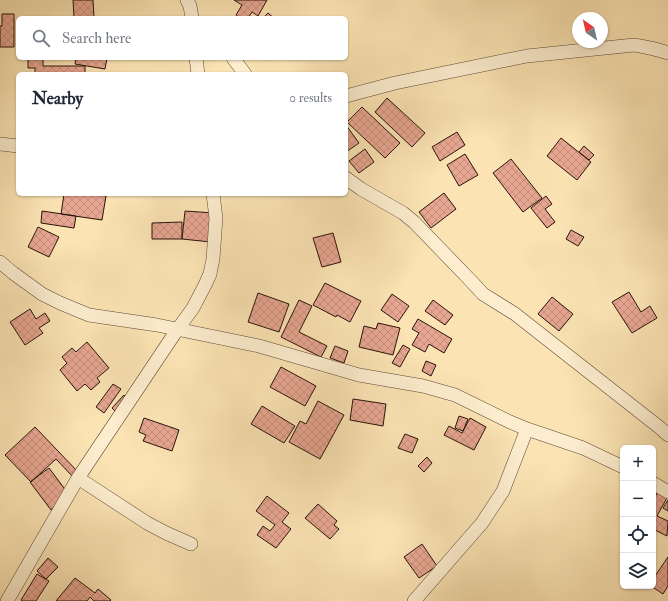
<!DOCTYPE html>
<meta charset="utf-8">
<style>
:root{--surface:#fff;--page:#f2f2f3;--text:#1f2937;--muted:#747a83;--line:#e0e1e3}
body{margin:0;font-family:"IM FELL Double Pica",serif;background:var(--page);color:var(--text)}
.controls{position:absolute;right:12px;bottom:12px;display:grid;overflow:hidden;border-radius:6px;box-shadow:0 1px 3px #0004}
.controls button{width:36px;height:36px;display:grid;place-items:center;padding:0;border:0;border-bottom:1px solid var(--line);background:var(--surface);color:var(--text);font:20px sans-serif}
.compass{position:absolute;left:572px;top:12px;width:36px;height:36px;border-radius:50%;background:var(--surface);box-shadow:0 1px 3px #0004;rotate:326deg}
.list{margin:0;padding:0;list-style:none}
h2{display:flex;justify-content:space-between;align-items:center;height:52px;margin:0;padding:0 16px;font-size:17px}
h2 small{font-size:13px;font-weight:400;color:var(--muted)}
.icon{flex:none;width:22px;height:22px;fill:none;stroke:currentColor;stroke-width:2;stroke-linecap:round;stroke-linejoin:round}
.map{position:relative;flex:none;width:668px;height:601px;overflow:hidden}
.search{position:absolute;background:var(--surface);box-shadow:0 1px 3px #0004;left:16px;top:16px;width:332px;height:44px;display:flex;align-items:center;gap:10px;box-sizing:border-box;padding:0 14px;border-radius:6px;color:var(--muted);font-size:15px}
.panel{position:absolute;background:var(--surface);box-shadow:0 1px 3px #0004;left:16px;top:72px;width:332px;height:124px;border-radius:6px}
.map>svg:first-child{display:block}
.building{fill:url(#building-cross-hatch);stroke:#29130b}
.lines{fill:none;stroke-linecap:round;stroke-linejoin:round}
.street-casing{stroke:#5e4735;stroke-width:14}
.street{stroke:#fcedce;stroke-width:13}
</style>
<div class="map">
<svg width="668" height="601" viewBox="0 0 668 601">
<defs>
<pattern id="building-cross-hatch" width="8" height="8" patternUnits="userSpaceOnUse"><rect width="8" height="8" fill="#e7a691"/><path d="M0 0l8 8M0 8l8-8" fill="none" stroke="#c68e7c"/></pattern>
</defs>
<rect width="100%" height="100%" fill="#fbe3b3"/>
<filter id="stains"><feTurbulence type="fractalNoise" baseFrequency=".005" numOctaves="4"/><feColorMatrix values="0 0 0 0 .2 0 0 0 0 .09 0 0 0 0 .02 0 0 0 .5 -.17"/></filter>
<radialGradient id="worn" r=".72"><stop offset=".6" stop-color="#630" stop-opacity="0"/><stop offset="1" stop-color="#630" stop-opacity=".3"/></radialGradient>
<!-- building -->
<path class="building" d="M73 0H93L94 18H74Z
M234 0H267L258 16 252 12 248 18H240L236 15 242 5Z
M268 13 274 18H263Z
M2 14H14V47H0V26H2Z
M28 58H43V66H85V74H35V68H28Z
M76 58H107L105 69 75 64Z
M387 98 425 133 412 147 375 112Z
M362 107 400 143 385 158 347 122Z
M346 125 359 143 346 152Z
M457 132 465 145 440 161 432 147Z
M561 138 591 162 577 180 547 156Z
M584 146 594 155 589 160 579 152Z
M365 149 374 162 359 173 349 161Z
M465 154 478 175 459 186 447 165Z
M511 159 542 198 523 212 493 173Z
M444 193 456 209 431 228 419 212Z
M64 194H89L106 196 102 220 61 214Z
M546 196 552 204 545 209 555 222 547 228 531 208Z
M42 211 76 216 74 228 41 223Z
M185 211 214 213 211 242 182 239Z
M182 222V239H152V223Z
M38 227 59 237 49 257 28 247Z
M571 230 584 237 578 246 566 239Z
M333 233 341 262 322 267 313 238Z
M325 283 361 301 350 322 337 315 336 317 313 305Z
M629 292 641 312 650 306 657 318 632 333 612 302Z
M258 293 289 304 279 332 248 322Z
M392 294 409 306 398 322 381 310Z
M552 297 573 314 559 331 538 314Z
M299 300 312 306 299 332 327 346 321 357 281 337Z
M433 300 453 315 445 325 425 311Z
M30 309 36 319 45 313 50 321 39 328 43 333 25 345 10 322Z
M418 319 452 339 444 353 429 344 425 352 412 345 419 333 412 329Z
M378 323 400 328 393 355 359 347 364 326 376 329Z
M87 342 109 368 97 378 100 382 91 390 85 384 77 391 60 370 67 363 62 357 72 348 76 352Z
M403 345 410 349 400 367 392 363Z
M335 346 348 351 344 363 330 358Z
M426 361 436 365 431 376 422 371Z
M281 367 316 386 305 406 270 387Z
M113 384 121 389 104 413 96 407Z
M124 395 130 401 118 414 112 408Z
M353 399 386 404 383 426 350 420Z
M318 401 344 415 320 459 289 442 300 421 306 424Z
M262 406 295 426 284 443 251 424Z
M459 416 468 419 463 431 455 428Z
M144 418 179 430 172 451 143 441 146 435 139 432Z
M470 418 486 427 474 450 444 435 449 426 462 433Z
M35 427 79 473 74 478 56 459 31 482 5 455Z
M405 434 418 439 412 453 398 448Z
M427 457 432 463 424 472 418 466Z
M49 468 70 496 51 510 30 482Z
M659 490 668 496 657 516 668 521 667 536 653 529V500Z
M267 496 289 513 282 522 291 529 276 548 257 535 263 526 270 531 275 525 256 511Z
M668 500V511L663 508Z
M318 504 337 521 334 525 339 529 330 539 305 518Z
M422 544 437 566 419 578 404 557Z
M668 557V586L663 594 651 586H653V579Z
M48 558 58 567 46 579 37 571Z
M37 574 49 581 36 601H22L21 600Z
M75 578 95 593 98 589 111 600 110 601H94L90 597 87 601H56Z"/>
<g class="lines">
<!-- street casing -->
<g class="street-casing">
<path id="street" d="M187 0 190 6 192 18
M196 58 198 74
M233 58 245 74
M346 96 395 83 527 56 634 45C646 47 657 49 668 53
M0 144 18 146
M346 178 361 189 403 213 414 222 471 281 483 294 515 314 659 427 668 435
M0 262 13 273 42 294 60 303 89 315 157 325 259 346 359 375 423 386 455 395 510 422 527 429 583 448 623 467
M78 478 147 523 166 533 191 544
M653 483 668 492
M7 601 78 478 177 330 193 308 205 285 210 274 213 259 216 218 213 194
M414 601 482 523 503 491 527 429"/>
</g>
<!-- street -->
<use href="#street" class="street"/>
</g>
<rect width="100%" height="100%" filter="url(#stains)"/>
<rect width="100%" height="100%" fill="url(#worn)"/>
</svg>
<div class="controls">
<button>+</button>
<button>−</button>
<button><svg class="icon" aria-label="locate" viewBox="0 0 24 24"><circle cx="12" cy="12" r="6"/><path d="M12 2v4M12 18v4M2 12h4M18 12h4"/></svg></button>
<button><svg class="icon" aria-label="layers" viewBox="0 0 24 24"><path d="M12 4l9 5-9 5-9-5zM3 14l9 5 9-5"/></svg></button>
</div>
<svg class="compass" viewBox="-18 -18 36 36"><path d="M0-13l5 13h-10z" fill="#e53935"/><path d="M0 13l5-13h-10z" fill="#747a83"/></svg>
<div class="search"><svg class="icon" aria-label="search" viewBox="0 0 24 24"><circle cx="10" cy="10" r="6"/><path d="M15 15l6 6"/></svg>Search here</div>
<section class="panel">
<h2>Nearby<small>0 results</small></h2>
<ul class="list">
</ul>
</section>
</div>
